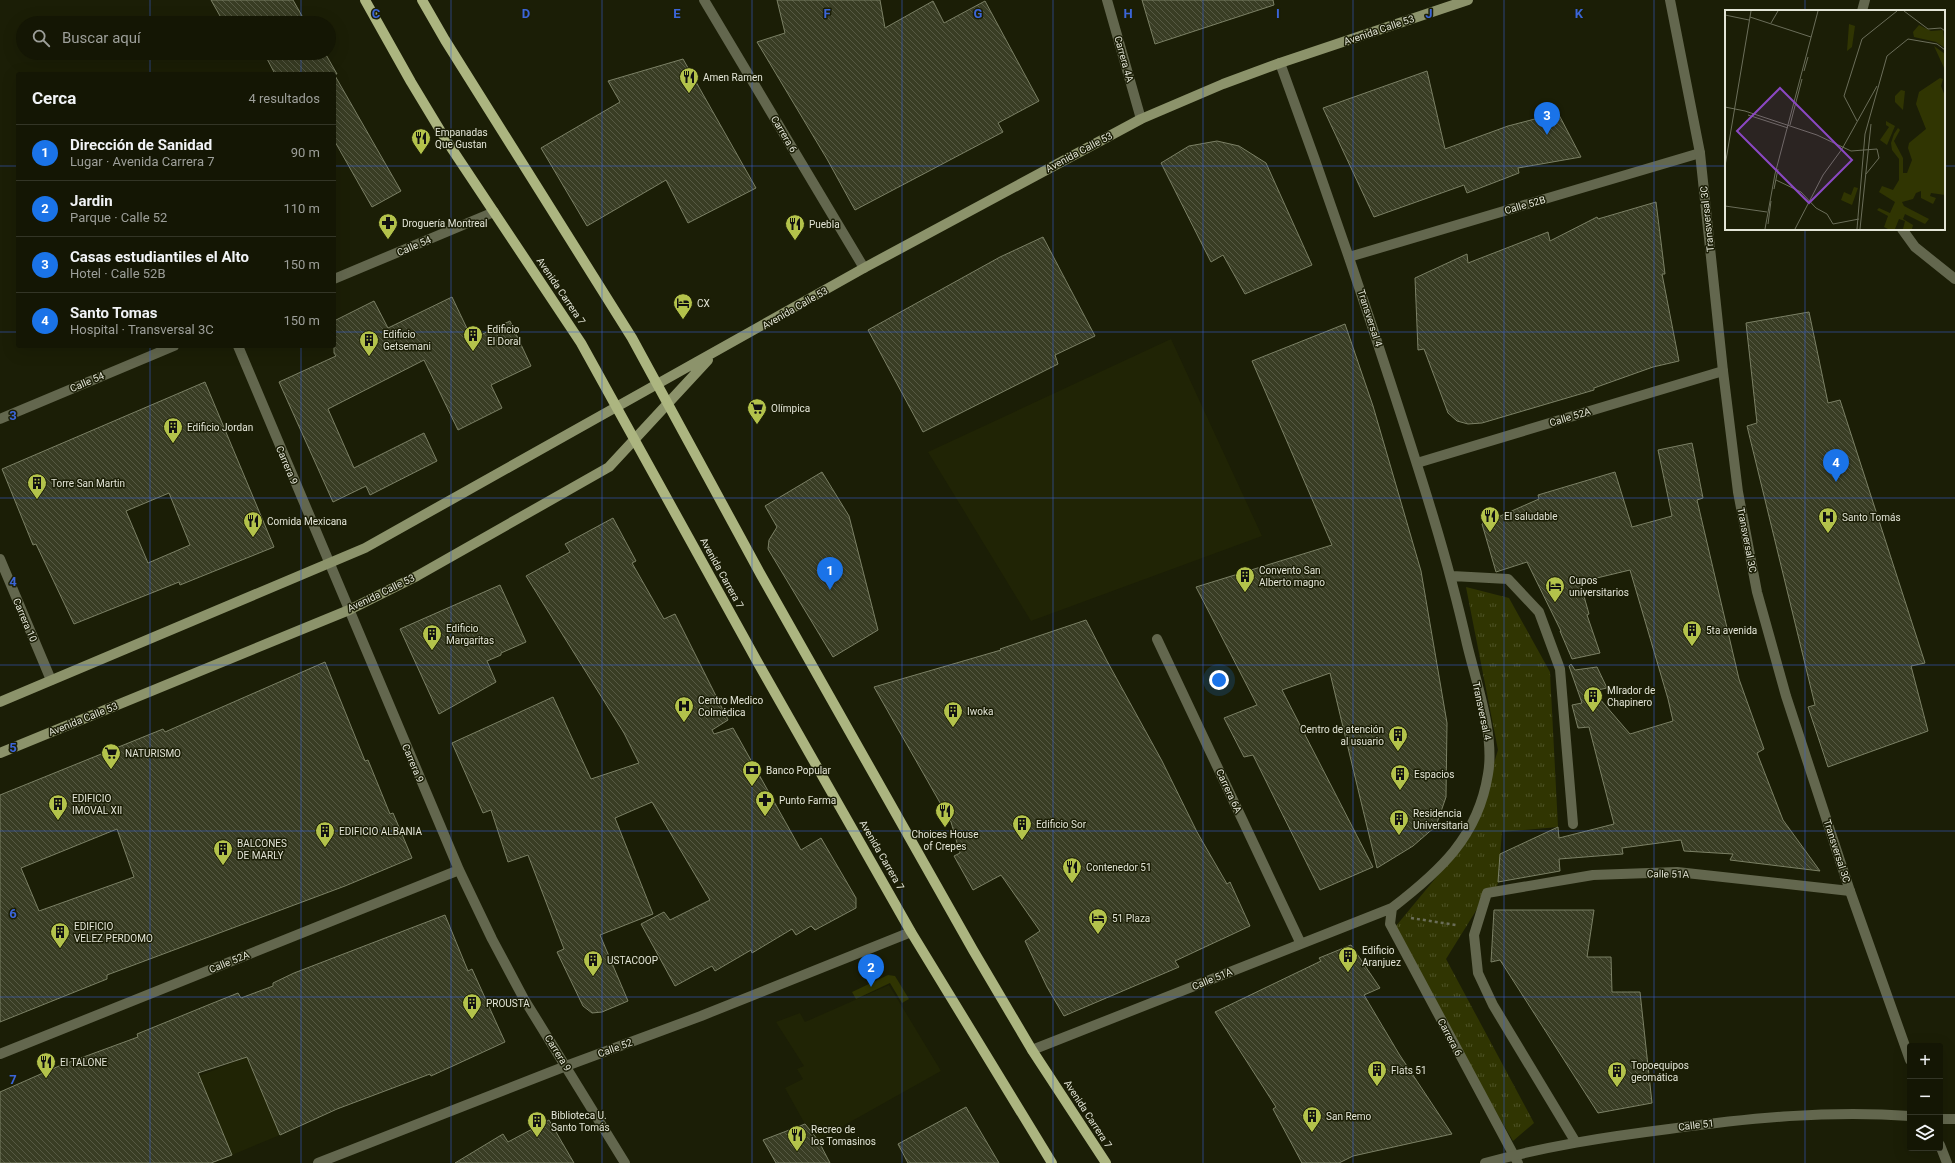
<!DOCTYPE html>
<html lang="es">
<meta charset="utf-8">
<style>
:root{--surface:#141604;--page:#212313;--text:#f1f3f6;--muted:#9d9f9a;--line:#333526;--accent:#1a73e8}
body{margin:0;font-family:Roboto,sans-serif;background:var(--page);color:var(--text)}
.controls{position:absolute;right:12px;bottom:12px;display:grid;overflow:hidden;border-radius:4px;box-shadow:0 4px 16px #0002}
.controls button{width:36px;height:36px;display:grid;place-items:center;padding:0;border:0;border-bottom:1px solid var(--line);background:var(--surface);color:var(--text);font:20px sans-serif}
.you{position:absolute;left:1219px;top:680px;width:14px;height:14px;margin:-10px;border:3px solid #fff;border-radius:50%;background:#1a73e8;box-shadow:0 0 0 6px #1a73e833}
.badge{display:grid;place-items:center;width:26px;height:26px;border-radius:50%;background:var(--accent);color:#fff;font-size:13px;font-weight:700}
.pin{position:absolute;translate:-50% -33px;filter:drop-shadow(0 1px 2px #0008)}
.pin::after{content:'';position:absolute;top:21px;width:14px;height:12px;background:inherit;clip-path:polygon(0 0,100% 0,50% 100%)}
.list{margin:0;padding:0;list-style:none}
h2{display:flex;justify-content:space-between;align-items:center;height:52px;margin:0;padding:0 16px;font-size:17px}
h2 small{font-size:13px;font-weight:400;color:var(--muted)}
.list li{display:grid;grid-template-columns:26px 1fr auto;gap:12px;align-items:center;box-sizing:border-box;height:56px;padding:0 16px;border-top:1px solid var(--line)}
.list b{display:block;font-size:15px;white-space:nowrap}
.list p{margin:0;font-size:13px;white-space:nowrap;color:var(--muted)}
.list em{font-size:13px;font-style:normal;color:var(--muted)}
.icon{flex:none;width:22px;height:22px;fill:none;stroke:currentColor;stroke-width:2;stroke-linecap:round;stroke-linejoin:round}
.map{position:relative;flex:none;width:1955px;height:1163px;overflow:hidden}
.search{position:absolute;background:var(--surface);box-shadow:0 4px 16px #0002;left:16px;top:16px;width:320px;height:44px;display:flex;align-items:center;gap:10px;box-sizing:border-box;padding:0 14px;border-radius:22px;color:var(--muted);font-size:15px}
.panel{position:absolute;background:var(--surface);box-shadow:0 4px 16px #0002;left:16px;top:72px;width:320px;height:276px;border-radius:4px}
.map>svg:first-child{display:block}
.built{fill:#202405}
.grass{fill:url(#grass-tufts)}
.park{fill:#303502}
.building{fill:url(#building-back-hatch);stroke:#7b8065;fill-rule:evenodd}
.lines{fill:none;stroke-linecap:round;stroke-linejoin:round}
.path{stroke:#6a6d58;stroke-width:2.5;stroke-dasharray:3 3;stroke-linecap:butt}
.service{stroke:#63674e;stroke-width:10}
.minor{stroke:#63674e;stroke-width:10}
.tertiary{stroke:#63674e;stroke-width:10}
.secondary{stroke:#8c936b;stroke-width:10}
.primary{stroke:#acb580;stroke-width:10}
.grid{fill:none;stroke:#3b65d8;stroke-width:1;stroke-opacity:0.55}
.labels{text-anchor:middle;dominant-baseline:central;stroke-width:3;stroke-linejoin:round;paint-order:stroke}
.street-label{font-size:10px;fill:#e3e5d7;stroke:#1b1e06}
.poi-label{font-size:10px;fill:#e3e5d7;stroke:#1b1e06;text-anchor:start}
.inset-road{fill:none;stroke:#6b6e5a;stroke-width:1}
.view{fill:#8b48c3;fill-opacity:0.15;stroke:#8b48c3;stroke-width:2}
.inset-edge{fill:none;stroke:#e3e5d7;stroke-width:2}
.grid-label{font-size:13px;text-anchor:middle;font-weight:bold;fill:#3b65d8;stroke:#1b1e06;stroke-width:3;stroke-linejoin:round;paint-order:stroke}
</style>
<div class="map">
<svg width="1955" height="1163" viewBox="0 0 1955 1163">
<defs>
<pattern id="grass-tufts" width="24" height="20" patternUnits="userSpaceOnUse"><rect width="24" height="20" fill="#303502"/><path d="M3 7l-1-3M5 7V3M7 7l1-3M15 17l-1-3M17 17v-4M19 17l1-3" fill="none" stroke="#4e5226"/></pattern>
<pattern id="building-back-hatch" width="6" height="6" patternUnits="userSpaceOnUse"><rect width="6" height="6" fill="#393d24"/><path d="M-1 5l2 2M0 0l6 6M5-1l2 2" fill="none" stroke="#565943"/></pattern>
</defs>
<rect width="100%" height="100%" fill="#1b1e06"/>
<!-- built -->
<path class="built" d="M1171 339 1262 536 1031 621 928 452Z
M889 985 941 1071 818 1140 805 1124 785 1088 803 1079 797 1069 804 1066 776 1022 800 1013 805 1022Z
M247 1057 280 1135 232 1155 199 1076Z"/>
<!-- grass -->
<path class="grass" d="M1466 587 1509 598 1550 672 1558 827 1502 832 1498 882 1496 892 1487 893 1446 959 1534 1123 1513 1141 1391 932 1472 834 1498 750Z"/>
<!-- park -->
<path class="park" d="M888 975 895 976 909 999 902 1003 890 983 856 999 852 992Z"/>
<!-- building -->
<path class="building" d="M211 0H293L306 23H224Z
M777 0H880L885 28 933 1 944 23 985 1 1039 101 998 123 1003 132 855 210 827 159 757 42 785 33Z
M1142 0H1273L1274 5 1155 44Z
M264 53H325L337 74H334L401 191 372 207 334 140V74H275Z
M683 59 756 188 688 223 666 180 587 226 541 148 620 102 608 81Z
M1427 71 1445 149 1508 126 1558 113 1581 157 1518 168 1519 173 1467 193 1464 185 1374 217 1323 108Z
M1217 141 1239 146 1266 163 1312 265 1245 294 1223 255 1211 262 1161 163 1189 146Z
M1656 202 1665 274H1662L1679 361 1653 367 1594 388V390L1482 423 1468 424 1457 421 1448 413 1424 349 1418 350 1415 278 1467 254 1468 263 1548 232 1550 241 1597 217 1598 219Z
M1043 237 1095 336 1055 355 1058 364 923 432 868 330 1000 257Z
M452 297 472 339 510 321 531 366 491 385 502 408 458 430 424 360 328 409 354 468 424 433 437 461 370 495 366 486 333 502 279 382 336 356 334 353V321L374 301 388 328Z
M1809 312 1828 403 1840 400 1925 663 1911 666 1928 731 1828 767 1808 707 1815 705 1747 426 1757 423 1746 323Z
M1345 324 1373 406 1421 571 1447 723 1446 797 1436 826 1413 846 1377 868 1330 673 1282 690 1373 867 1320 890 1253 755 1244 757 1224 718 1257 705 1196 587 1332 545 1252 361Z
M205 382 274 547 180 585 179 582 74 624 36 544 33 545 2 469ZM169 493 190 545 148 563 126 511Z
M1692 443 1703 498 1697 500 1739 679 1764 749 1757 753 1783 820 1820 871 1730 860 1733 854 1684 851 1681 840 1622 848 1623 854 1559 859 1560 871 1498 882 1500 854 1558 827 1559 838 1614 824 1589 727 1578 728 1572 705 1582 703 1569 666 1571 664 1575 670 1597 667 1607 688 1593 691 1630 734 1673 721 1668 699 1630 570 1580 582 1589 614 1587 615 1600 653 1572 659 1560 631H1561L1527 562 1496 572 1482 524 1539 499 1538 495 1615 472 1632 527 1672 516 1658 450Z
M822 472 849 516 878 630 833 657 768 549 769 540 777 527 765 506Z
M613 518 636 561 632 563 664 619 675 614 728 720 712 730 714 734 733 728 801 850 821 838 856 898V908L815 930 811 926 796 935 792 929 752 953 751 950 715 971 712 966 675 986 641 924 664 912 670 920 710 900 652 802 615 818 653 914 600 935 628 1001 602 1012 592 1013 583 1006 557 952 564 949 528 855 508 862 491 810 483 813 452 743 553 697 591 779 639 763 624 733 526 576 570 552 565 544Z
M500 585 526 642 501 653V655L487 661 496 682 439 714 400 629Z
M1086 620 1107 661 1162 761 1197 832 1227 884 1230 882 1250 926 1175 961 1179 967 1064 1016 1047 987 1025 941 1040 931 1001 875 973 890 954 856 960 853 951 822 874 687 1001 650 1000 649Z
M325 662 365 761 368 760 390 814 393 813 412 858 345 886 107 975V979L0 1022V795L163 729 165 732ZM117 829 134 877 39 911 21 868Z
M1494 910H1594L1587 957H1611L1612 992H1640L1652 1103 1598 1113 1500 960 1491 962Z
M445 915 468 971 472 969 505 1042 431 1076 430 1074 337 1109 280 1135 247 1057 198 1073 232 1155 211 1163H0V1092L59 1066 138 1037 137 1034 213 1003 238 993 241 998 273 986V983L294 973Z
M1351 945 1380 988 1364 995 1399 1054 1452 1134 1353 1156 1339 1163H1302L1273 1109 1276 1107 1215 1012 1321 961 1319 958Z
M966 1107 999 1163H908L898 1144Z
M549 1120 574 1163H455L503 1134 508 1142Z
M805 1124 818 1140 830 1163H776L763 1140Z"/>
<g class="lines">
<!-- path -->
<path class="path" d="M1411 918 1456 925"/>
<!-- service -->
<path class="service" d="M1862 11 1865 0
M1902 229 1915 247 1955 279"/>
<!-- minor -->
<path class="minor" d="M704 0 864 268
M1107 0 1141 119
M1349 257 1700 153
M334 279 494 212
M238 346 459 870 492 939 524 999 625 1163
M0 419 174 346
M1417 463 1723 371
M0 559 51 680
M1452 576 1508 579 1539 612 1560 669 1573 824
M1157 639 1301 944
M1392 908 1390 924 1518 1163
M1032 1050 1392 908C1440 871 1478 837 1488 774 1495 735 1476 682 1467 644 1447 555 1419 470 1391 384 1356 276 1319 169 1280 63
M0 1054 459 870
M1575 1141 1493 1005 1478 973 1474 935 1487 893 1593 875 1677 872 1850 891
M318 1163 566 1066 701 1016 911 932"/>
<!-- tertiary -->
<path class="tertiary" d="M1670 0 1700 153 1723 371 1738 492 1757 592 1786 696 1850 891 1910 1060
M1940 1119H1955
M1940 1145 1947 1163
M1485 1163C1547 1146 1605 1137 1669 1129 1749 1118 1829 1110 1910 1116"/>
<!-- secondary -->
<path class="secondary" d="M0 702 365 548 864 268 1141 119 1223 84 1280 63 1468 0
M0 753 349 610 417 576 609 467 708 360"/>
<!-- primary -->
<path class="primary" d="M365 0 411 82 446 140 581 343 758 663 911 932 1052 1163
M422 0 445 40 632 338 761 575 973 950 1032 1050 1106 1163"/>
</g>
<!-- grid -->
<path class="grid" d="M150 0V23M301 0V23M451 0V1163M602 0V1163M752 0V1163M902 0V1163M1053 0V1163M1203 0V1163M1353 0V1163M1504 0V1163M1654 0V1163M1805 0V11M150 53V74M301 53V74M0 166H18M334 166H1726M1944 166H1955M1805 229V1163M0 332H18M334 332H1955M150 346V1163M301 346V1163M0 498H1955M0 665H1955M0 831H1955M0 997H1955"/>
<!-- icons -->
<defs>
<g id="restaurant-pin" transform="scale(1)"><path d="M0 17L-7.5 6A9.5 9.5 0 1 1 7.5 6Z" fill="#b3c24b" stroke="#1b1e06"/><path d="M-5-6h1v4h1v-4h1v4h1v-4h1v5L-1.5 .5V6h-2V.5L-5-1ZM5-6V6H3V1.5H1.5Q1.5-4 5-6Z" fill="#111"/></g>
<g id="pharmacy-pin" transform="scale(1)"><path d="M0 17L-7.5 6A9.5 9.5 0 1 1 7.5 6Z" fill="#b3c24b" stroke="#1b1e06"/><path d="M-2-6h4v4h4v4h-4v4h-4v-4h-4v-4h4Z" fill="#111"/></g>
<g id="hotel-pin" transform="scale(1)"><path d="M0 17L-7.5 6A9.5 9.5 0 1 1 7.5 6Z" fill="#b3c24b" stroke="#1b1e06"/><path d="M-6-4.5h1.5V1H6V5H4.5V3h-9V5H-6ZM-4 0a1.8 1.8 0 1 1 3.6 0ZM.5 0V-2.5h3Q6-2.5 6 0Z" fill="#111"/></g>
<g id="building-pin" transform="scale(1)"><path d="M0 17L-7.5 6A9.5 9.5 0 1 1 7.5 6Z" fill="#b3c24b" stroke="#1b1e06"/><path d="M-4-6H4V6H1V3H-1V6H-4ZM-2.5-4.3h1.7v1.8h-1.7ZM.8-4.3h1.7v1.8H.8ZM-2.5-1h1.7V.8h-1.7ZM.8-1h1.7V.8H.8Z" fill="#111"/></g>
<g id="supermarket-pin" transform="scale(1)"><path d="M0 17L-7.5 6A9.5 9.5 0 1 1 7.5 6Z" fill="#b3c24b" stroke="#1b1e06"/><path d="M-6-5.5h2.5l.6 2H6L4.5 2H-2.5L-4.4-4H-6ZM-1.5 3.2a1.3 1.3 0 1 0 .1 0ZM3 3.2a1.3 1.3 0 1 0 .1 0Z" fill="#111"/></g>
<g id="hospital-pin" transform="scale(1)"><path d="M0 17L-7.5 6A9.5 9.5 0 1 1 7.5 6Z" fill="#b3c24b" stroke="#1b1e06"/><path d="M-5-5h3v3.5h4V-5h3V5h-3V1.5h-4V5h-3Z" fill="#111"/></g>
<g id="bank-pin" transform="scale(1)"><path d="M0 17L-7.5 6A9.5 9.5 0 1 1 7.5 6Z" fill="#b3c24b" stroke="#1b1e06"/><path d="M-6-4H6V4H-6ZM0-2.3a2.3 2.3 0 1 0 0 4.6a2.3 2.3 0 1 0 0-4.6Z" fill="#111"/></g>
</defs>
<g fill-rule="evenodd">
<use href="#restaurant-pin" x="689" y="77"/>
<use href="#restaurant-pin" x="421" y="138"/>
<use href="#pharmacy-pin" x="388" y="223"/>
<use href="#restaurant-pin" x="795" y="224"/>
<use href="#hotel-pin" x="683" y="303"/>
<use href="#building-pin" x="473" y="335"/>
<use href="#building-pin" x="369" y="340"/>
<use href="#supermarket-pin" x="757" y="408"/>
<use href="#building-pin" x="173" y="427"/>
<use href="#building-pin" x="37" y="483"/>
<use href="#restaurant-pin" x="1490" y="516"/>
<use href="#hospital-pin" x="1828" y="517"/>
<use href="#restaurant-pin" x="253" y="521"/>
<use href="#building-pin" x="1245" y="576"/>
<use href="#hotel-pin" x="1555" y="586"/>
<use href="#building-pin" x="1692" y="630"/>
<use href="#building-pin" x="432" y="634"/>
<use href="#building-pin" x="1593" y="696"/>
<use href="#hospital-pin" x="684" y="706"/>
<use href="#building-pin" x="953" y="711"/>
<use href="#building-pin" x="1398" y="735"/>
<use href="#supermarket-pin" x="111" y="753"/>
<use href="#bank-pin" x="752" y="770"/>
<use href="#building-pin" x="1400" y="774"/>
<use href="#pharmacy-pin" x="765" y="800"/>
<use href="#building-pin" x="58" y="804"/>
<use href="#restaurant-pin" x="945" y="811"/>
<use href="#building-pin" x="1399" y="819"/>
<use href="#building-pin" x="1022" y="824"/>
<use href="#building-pin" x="325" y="831"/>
<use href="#building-pin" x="223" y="849"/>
<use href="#restaurant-pin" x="1072" y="867"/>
<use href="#hotel-pin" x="1098" y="918"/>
<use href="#building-pin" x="60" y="932"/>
<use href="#building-pin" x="1348" y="956"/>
<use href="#building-pin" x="593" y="960"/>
<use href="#building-pin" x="472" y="1003"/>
<use href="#restaurant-pin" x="46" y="1062"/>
<use href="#building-pin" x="1377" y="1070"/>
<use href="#building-pin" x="1617" y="1071"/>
<use href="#building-pin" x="1312" y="1116"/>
<use href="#building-pin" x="537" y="1121"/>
<use href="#restaurant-pin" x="797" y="1135"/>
</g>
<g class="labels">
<!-- street labels -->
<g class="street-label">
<text transform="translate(1379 30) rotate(-19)">Avenida Calle 53</text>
<text transform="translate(1124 59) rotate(74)">Carrera 4A</text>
<text transform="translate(784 134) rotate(59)">Carrera 6</text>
<text transform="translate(1079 152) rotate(-28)">Avenida Calle 53</text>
<text transform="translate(1525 205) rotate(-16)">Calle 52B</text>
<text transform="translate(1707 219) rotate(-96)">Transversal 3C</text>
<text transform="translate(414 246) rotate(-23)">Calle 54</text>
<text transform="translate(561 291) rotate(56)">Avenida Carrera 7</text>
<text transform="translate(795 308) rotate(-30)">Avenida Calle 53</text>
<text transform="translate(1370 318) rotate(72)">Transversal 4</text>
<text transform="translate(87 382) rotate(-23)">Calle 54</text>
<text transform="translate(1570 417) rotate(-17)">Calle 52A</text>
<text transform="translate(287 465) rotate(67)">Carrera 9</text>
<text transform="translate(1747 540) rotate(79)">Transversal 3C</text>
<text transform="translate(722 573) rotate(61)">Avenida Carrera 7</text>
<text transform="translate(381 593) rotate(-26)">Avenida Calle 53</text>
<text transform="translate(25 620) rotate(67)">Carrera 10</text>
<text transform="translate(1482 711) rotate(78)">Transversal 4</text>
<text transform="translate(83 719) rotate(-22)">Avenida Calle 53</text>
<text transform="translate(413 763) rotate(67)">Carrera 9</text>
<text transform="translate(1229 791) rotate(65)">Carrera 6A</text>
<text transform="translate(1837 851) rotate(72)">Transversal 3C</text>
<text transform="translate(882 855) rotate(60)">Avenida Carrera 7</text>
<text transform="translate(1668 874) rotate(1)">Calle 51A</text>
<text transform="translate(229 962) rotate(-22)">Calle 52A</text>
<text transform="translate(1212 979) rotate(-22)">Calle 51A</text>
<text transform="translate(1450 1037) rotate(62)">Carrera 6</text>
<text transform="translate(615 1048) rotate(-20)">Calle 52</text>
<text transform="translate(558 1053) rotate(58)">Carrera 9</text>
<text transform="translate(1088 1114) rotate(57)">Avenida Carrera 7</text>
<text transform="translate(1696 1125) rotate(-7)">Calle 51</text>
</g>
<!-- poi labels -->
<g class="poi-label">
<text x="703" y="77">Amen Ramen</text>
<text x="435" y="132">Empanadas<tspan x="435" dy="12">Que Gustan</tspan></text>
<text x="402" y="223">Droguería Montreal</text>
<text x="809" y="224">Puebla</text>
<text x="697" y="303">CX</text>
<text x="487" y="329">Edificio<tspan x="487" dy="12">El Doral</tspan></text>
<text x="383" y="334">Edificio<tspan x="383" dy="12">Getsemani</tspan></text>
<text x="771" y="408">Olímpica</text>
<text x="187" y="427">Edificio Jordan</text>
<text x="51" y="483">Torre San Martin</text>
<text x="1504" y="516">El saludable</text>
<text x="1842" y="517">Santo Tomás</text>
<text x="267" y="521">Comida Mexicana</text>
<text x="1259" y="570">Convento San<tspan x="1259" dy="12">Alberto magno</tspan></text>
<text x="1569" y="580">Cupos<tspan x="1569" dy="12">universitarios</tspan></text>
<text x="446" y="628">Edificio<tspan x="446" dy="12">Margaritas</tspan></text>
<text x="1706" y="630">5ta avenida</text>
<text x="1607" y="690">MIrador de<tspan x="1607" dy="12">Chapinero</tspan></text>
<text x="698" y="700">Centro Medico<tspan x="698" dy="12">Colmédica</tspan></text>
<text x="967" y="711">Iwoka</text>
<text x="1384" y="729" text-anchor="end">Centro de atención<tspan x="1384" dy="12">al usuario</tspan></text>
<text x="125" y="753">NATURISMO</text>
<text x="766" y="770">Banco Popular</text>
<text x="1414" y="774">Espacios</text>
<text x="72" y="798">EDIFICIO<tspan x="72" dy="12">IMOVAL XII</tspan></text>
<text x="779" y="800">Punto Farma</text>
<text x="1413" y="813">Residencia<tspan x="1413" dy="12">Universitaria</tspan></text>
<text x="1036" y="824">Edificio Sor</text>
<text x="339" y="831">EDIFICIO ALBANIA</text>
<text x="945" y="834" text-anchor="middle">Choices House<tspan x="945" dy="12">of Crepes</tspan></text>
<text x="237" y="843">BALCONES<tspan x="237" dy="12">DE MARLY</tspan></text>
<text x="1086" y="867">Contenedor 51</text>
<text x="1112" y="918">51 Plaza</text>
<text x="74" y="926">EDIFICIO<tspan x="74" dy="12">VELEZ PERDOMO</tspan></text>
<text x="1362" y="950">Edificio<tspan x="1362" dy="12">Aranjuez</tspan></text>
<text x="607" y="960">USTACOOP</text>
<text x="486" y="1003">PROUSTA</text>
<text x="60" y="1062">El TALONE</text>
<text x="1631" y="1065">Topoequipos<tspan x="1631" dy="12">geomática</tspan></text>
<text x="1391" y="1070">Flats 51</text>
<text x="551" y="1115">Biblioteca U.<tspan x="551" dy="12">Santo Tomás</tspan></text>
<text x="1326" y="1116">San Remo</text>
<text x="811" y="1129">Recreo de<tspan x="811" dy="12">los Tomasinos</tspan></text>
</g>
</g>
<!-- overview -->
<g transform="translate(1725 10)">
<rect width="220" height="220" fill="#1b1e06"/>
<path d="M176 80 180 81 178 100 170 92V86ZM161 111 170 116 162 135 155 130 164 117 161 115Z" fill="#303502"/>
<path d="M194 15 206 21 218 20 220 38 211 32 189 27 188 22ZM209 36 220 44V60ZM215 68 218 69 216 76 220 86V185L206 183 205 186 211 188 208 194 196 188V181L191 183 188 189 177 192 179 196 204 209 200 214 180 204 178 209 188 215 187 219H178L180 211 174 209 170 219H163L159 217 163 206 152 200 154 198 165 203 170 192 154 182 157 176 168 180 174 170V149L167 140 166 133 169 124 173 118 175 120 169 131 178 148V163H182L187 150 183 138 184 133 201 119 191 94 194 82Z" fill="#303502"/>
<path d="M124 14 130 16 127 37 122 41ZM129 177 133 178 127 195 116 190 119 182 128 186 126 185Z" fill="#303502"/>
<path class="inset-road" d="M179 1 203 19 216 18 220 21M0 5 24 10M25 7 86 27M46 13 53 1M79 61 83 47M0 97 20 101 92 125 126 141 152 139 154 148 141 164M23 105 63 118M132 111 119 86 137 29 172 1M65 115 77 69M0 156 26 1M51 170 76 182 91 198 102 204 108 214 134 209M49 179 53 159M0 196 42 202M43 214 46 191M40 219 50 164 93 1M70 219 98 165 117 139 152 76M132 219 140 124 162 46 183 29 212 34 220 40M135 219 146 114"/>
<path class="view" d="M55 78 127 150 84 193 12 121Z"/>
<rect width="220" height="220" class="inset-edge"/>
</g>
<g class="grid-label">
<text x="376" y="18">C</text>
<text x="526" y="18">D</text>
<text x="677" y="18">E</text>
<text x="827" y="18">F</text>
<text x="978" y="18">G</text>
<text x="1128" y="18">H</text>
<text x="1278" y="18">I</text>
<text x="1429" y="18">J</text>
<text x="1579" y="18">K</text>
<text x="13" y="420">3</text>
<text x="13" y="586">4</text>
<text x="13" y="752">5</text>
<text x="13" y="918">6</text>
<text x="13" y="1084">7</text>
</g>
</svg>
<div class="controls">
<button>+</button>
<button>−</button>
<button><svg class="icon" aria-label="layers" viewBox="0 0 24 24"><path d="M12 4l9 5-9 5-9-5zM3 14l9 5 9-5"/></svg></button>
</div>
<div class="you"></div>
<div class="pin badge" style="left:830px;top:590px">1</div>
<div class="pin badge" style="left:871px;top:987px">2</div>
<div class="pin badge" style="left:1547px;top:135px">3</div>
<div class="pin badge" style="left:1836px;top:482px">4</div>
<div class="search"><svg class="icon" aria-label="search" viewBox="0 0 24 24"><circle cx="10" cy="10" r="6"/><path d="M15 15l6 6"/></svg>Buscar aquí</div>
<section class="panel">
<h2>Cerca<small>4 resultados</small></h2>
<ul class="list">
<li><span class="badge">1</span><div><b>Dirección de Sanidad</b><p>Lugar · Avenida Carrera 7</p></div><em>90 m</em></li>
<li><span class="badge">2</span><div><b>Jardin</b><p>Parque · Calle 52</p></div><em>110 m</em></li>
<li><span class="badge">3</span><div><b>Casas estudiantiles el Alto</b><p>Hotel · Calle 52B</p></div><em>150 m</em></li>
<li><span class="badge">4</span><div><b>Santo Tomas</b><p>Hospital · Transversal 3C</p></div><em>150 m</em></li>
</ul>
</section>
</div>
